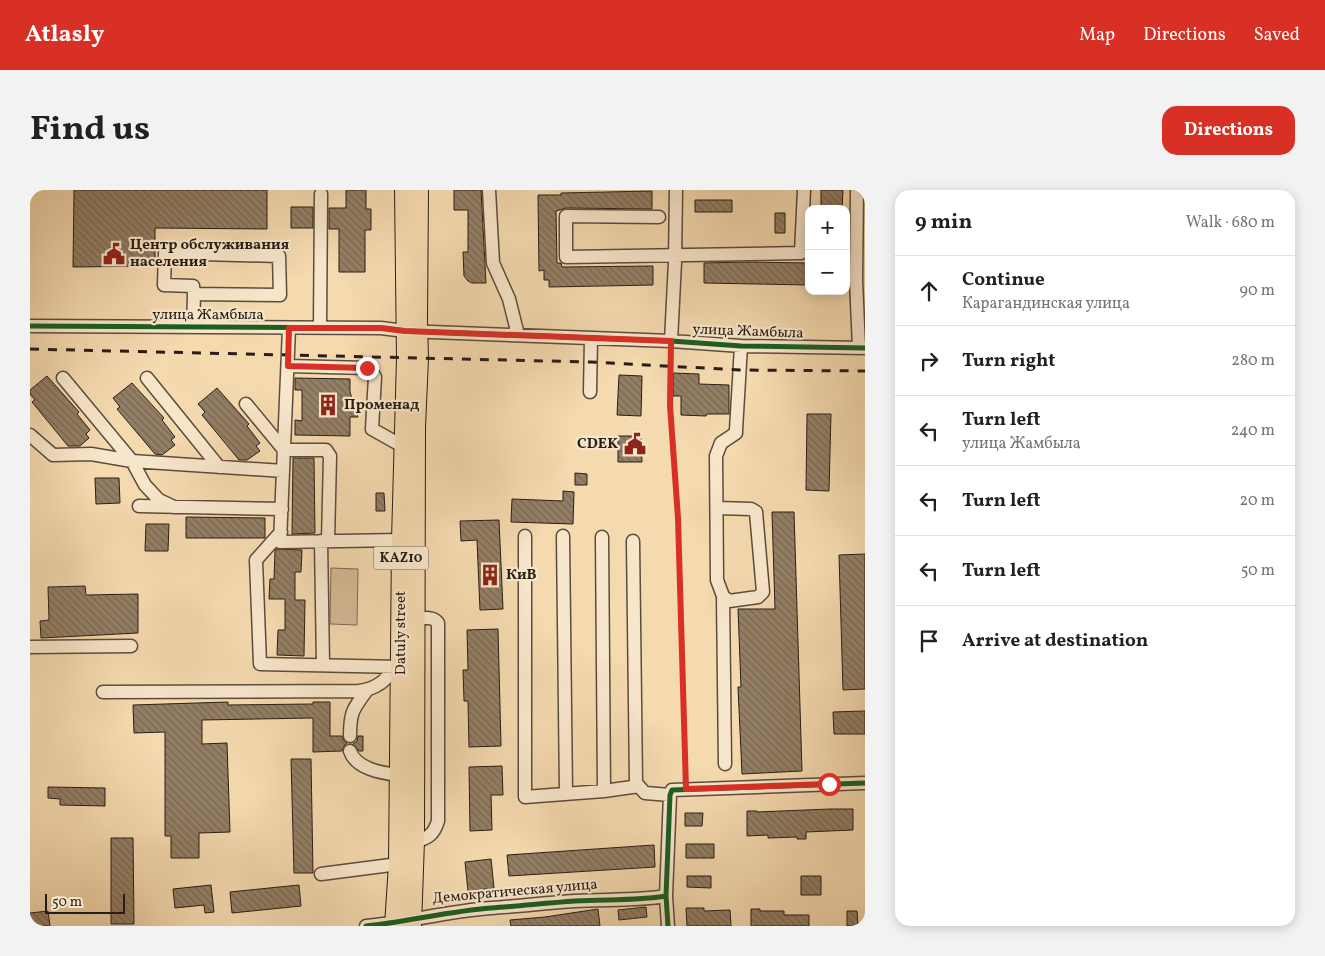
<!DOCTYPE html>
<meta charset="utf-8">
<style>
:root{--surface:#fff;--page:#f2f2f2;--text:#202124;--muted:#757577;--line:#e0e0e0;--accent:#d93025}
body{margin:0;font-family:Vollkorn,serif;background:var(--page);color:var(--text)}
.controls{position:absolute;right:15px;top:15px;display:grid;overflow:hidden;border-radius:10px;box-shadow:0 2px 12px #0003}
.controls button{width:45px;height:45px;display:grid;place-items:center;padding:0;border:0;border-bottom:1px solid var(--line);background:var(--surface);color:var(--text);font:25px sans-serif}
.scale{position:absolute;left:15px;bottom:12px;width:80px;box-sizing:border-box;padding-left:5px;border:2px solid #281e15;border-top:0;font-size:14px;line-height:18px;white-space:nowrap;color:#281e15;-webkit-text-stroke:4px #f8e6cb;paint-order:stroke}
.stop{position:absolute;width:15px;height:15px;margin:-11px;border:4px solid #d93025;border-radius:50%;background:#fff}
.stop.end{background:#d93025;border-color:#fff;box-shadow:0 1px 5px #0008}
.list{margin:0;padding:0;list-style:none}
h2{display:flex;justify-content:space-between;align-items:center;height:65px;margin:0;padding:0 20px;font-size:21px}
h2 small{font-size:16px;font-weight:400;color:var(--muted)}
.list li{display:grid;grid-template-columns:32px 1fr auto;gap:15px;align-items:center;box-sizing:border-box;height:70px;padding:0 20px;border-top:1px solid var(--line)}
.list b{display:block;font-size:19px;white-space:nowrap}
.list p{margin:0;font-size:16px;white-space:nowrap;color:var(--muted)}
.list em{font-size:16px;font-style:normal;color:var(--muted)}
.icon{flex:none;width:28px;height:28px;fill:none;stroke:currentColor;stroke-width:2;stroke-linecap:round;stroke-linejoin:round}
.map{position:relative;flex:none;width:835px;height:736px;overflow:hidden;border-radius:15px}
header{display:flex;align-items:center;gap:30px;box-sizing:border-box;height:70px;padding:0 25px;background:var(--accent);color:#fff}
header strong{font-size:24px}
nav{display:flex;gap:28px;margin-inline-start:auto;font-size:18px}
.intro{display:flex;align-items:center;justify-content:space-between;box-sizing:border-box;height:120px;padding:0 30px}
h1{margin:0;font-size:35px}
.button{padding:12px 22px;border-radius:15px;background:var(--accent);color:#fff;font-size:18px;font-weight:700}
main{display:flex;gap:30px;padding:0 30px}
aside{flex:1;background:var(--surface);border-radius:15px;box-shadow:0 2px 12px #0003}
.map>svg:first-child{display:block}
.pitch{fill:#d2b995;stroke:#7d6c55}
.building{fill:url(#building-back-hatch);stroke:#281e15}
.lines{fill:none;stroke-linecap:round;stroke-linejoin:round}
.minor-casing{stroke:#5b4d3c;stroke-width:15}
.highway-casing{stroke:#281e15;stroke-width:20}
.path{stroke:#281e15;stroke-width:2;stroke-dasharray:1 2.5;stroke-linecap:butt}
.minor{stroke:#f8e6cb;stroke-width:12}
.highway{stroke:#f5d9af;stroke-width:18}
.rail{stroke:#281e15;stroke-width:3;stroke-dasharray:9 9;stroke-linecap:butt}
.cycleway-casing{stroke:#f8e6cb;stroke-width:8}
.cycleway{stroke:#1b5e20;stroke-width:5}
.route{stroke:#d93025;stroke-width:6}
.labels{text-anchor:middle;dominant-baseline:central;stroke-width:4.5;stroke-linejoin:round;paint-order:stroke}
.shield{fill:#f8e6cb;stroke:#665a4c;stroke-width:1}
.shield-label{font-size:14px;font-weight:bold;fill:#281e15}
.poi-label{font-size:15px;font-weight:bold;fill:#281e15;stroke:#f8e6cb;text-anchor:start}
.street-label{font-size:15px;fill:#281e15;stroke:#f8e6cb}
</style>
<header>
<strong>Atlasly</strong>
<nav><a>Map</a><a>Directions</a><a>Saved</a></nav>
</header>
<div class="intro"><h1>Find us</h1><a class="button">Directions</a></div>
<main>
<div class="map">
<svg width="835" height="736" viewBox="0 0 835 736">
<defs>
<pattern id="building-back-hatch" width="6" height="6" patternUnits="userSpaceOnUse" patternTransform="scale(1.25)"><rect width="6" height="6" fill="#937f65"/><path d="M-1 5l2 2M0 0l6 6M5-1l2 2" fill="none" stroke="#786752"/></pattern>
</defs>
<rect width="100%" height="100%" fill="#f5d9af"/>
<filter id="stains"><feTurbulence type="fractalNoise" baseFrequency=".004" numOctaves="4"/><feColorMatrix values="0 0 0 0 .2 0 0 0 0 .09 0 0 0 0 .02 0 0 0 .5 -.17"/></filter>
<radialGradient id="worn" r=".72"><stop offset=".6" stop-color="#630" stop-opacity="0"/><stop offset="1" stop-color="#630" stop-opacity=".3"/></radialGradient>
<!-- pitch -->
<path class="pitch" d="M301 378 328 379 327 435 300 434Z"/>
<!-- building -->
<path class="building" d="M44 0H237V39L125 38V76L43 77Z
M316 0H336V19H341V40H335V82H309V39H299V18H316Z
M424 0H451L456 93H442L438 91 434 86 433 62H438V20H424Z
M791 0H813L812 19H791Z
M622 1V19L536 18 526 21 527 73H531L532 77 623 76V95L519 97V90H514V80L509 81 508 5H531V3Z
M665 10H702V22H665Z
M261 17H283V38H261Z
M745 23H755V43H745Z
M719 72 779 73V95L674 93V73Z
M643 183 669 184V194L699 195V224H677L676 226 651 225V206H643Z
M589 185 612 186 611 226 587 225Z
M17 186 49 222 47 224 60 240 56 244 59 248 50 256H38L2 212 5 210 0 204V200Z
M265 188 320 189V202L328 227H320V246L265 245V230L272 231V200H265Z
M102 193 134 228 132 230 145 247 141 250 145 255 132 265 125 264 87 219 90 217 83 208Z
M187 198 219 234 217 236 230 253 226 256 230 261 217 270H209L172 225 175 222 168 214Z
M777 224H801L799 301 776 300Z
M588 246H611L612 272H588Z
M263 268H284L285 343 262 344Z
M545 283 557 284V295H545Z
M65 288H89L90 313 66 314Z
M533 301 544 302 543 334 481 332 482 309 533 311Z
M346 303H354L355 321H346Z
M742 322H764L772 581 712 584 708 497H711L708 419H745Z
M156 327 235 328V348H156Z
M469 330 473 419 450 420 447 350 431 351 430 331Z
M116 334H139L138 361H115Z
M246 359 272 360 271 382H265V410H275L274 466 247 465 248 440H255V409H239L240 389H244L245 361Z
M835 364V499L813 500 809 365Z
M55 396 56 405 108 404V443L11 448 10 431 19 430 18 397Z
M468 439 471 556 439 557 438 511H434L433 480H438L437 440Z
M198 512V515L283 514V512H300V546H312L313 550 317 553 314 556 312 561 283 562V528L172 530V554L197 553 200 642 169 643V668H141V646H135V542L104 543 103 515Z
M835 521V544H804L803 522Z
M328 546H333V561H329L323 554 327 551Z
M261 569H281L283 683H264Z
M472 576 473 605H461L462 640 440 641 439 577Z
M18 597 75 598V616L30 615V609L18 608Z
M800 619H823V640L776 642V649H767V647L738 648V645L717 646V621H727V622Z
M655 623H673L672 636H655Z
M81 648H103L104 734H81Z
M656 654H684V668H656Z
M624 655 625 677 479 686 477 665Z
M461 669 464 698 438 701 435 672Z
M657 686H681V698L657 697Z
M771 686H791V705H771Z
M181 695 184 722 175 723 174 715 145 718 143 699Z
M269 695 271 716 202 723 200 702Z
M616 717 617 727 589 730 588 720Z
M656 718H674V721L700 720 701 736H657Z
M568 719 570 736H481L480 730 515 727Z
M721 719H730V721H754V725H779V736H721Z
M18 721 20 736H0V723Z
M817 721H827L828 736H817Z"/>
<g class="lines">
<!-- minor casing -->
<g class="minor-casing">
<path id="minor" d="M459 0 463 73 479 109 488 145
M827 0 826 90 829 158
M629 27 536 26V67L771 63 774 0
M0 136 351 138 375 141 641 151 711 156 835 158
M163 137 164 104 163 96 134 95 135 63 249 66 250 105 164 104
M259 138 250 352 371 350
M290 138 291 4
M641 151 645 72 646 0
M258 176 337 178 342 182 345 187 342 239 374 257
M33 188 102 271 115 295 129 310 144 317
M117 188 189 277
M560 202 561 148
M216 214 254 260H296L300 266 298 351
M0 245 23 265 61 264 102 271 253 281
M109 316 252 319
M687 318 721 319 726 322 733 402 728 407 699 411 693 406 687 390 686 266 691 253 706 243V240L711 156
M251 342 226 370 230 474 371 477
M495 346V607L574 601
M533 346 536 604
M572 347 574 601 609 596
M291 351 293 475
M603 351 606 593 615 603 640 605
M693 406 695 574
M0 457 101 456
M73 502 329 501C345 499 357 491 364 477
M320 546C320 522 323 519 337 500
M320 561C326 579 352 583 368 585
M385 651C398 649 404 644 408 631V433C403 426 394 428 386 429
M291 684 376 673
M336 736C378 732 419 721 461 718 489 716 517 713 545 711 576 709 606 711 636 706
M638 736 636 706 640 605 642 600 835 593"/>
</g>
<!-- highway casing -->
<g class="highway-casing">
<path id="highway" d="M364 736 368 674 371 350 376 168 374 0
M382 736 385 651 386 237 389 168 388 131 389 0"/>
</g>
<!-- path -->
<path class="path" d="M641 163 640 215 648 328 656 588"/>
<!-- minor -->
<use href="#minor" class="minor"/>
<!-- highway -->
<use href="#highway" class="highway"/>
<!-- rail -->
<path class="rail" d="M0 159 561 172 710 180 835 181"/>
<!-- cycleway casing -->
<g class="cycleway-casing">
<path id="cycleway" d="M0 136 351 138 375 141 641 151 711 156 835 158
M336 736C378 732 419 721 461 718 489 716 517 713 545 711 576 709 606 711 636 706
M638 736 636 706 640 605 642 600 835 593"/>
</g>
<!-- cycleway -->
<use href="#cycleway" class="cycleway"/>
</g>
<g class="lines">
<!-- route -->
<path class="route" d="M337 178 258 176 259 138H351L375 141 641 151 640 215 648 328 656 599 799 594"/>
</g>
<!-- icons -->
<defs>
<g id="civic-bare" transform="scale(1.725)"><path d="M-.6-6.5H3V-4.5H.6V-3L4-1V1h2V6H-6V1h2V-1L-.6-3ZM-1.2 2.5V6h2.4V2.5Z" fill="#8f2418" stroke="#f8e6cb" stroke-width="2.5" paint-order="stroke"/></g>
<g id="building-bare" transform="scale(1.725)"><path d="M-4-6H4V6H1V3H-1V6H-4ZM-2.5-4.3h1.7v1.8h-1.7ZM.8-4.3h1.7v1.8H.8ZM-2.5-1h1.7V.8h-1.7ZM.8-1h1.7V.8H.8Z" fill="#8f2418" stroke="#f8e6cb" stroke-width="2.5" paint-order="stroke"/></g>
</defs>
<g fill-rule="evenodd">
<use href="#civic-bare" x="84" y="64"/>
<use href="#building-bare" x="298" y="215"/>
<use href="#civic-bare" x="605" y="254"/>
<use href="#building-bare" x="460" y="385"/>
</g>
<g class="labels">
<!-- shield labels -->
<rect class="shield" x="343.5" y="356.5" width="55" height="23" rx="4"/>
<g class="shield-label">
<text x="371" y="368">KAZ10</text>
</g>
<!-- poi labels -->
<g class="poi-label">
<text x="100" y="55">Центр обслуживания<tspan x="100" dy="17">наcеления</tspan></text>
<text x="314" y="215">Променад</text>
<text x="588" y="254" text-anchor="end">CDEK</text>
<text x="476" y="385">КиВ</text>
</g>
<!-- street labels -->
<g class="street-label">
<text x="178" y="125">улица Жамбыла</text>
<text transform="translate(718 142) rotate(2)">улица Жамбыла</text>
<text transform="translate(371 443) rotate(-90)">Datuly street</text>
<text transform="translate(485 702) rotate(-5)">Демократическая улица</text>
</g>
</g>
<rect width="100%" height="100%" filter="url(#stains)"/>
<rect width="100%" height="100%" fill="url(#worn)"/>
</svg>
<div class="controls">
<button>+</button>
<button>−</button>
</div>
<div class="scale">50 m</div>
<div class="stop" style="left:799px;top:594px"></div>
<div class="stop end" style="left:337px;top:178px"></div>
</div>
<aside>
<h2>9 min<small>Walk · 680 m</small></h2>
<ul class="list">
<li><svg class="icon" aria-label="ahead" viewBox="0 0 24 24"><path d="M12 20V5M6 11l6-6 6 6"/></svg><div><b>Continue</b><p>Карагандинская улица</p></div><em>90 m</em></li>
<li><svg class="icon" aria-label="right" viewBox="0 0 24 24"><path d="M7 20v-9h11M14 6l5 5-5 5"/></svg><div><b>Turn right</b></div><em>280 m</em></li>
<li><svg class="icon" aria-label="left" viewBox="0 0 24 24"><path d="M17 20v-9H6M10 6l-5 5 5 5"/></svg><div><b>Turn left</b><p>улица Жамбыла</p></div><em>240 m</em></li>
<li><svg class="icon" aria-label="left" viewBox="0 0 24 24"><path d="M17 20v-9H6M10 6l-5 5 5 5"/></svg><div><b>Turn left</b></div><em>20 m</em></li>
<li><svg class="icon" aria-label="left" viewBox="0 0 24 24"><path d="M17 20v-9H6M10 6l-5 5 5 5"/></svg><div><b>Turn left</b></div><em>50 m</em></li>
<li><svg class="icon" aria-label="arrive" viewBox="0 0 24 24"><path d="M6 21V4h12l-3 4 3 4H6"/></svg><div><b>Arrive at destination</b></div></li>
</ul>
</aside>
</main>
